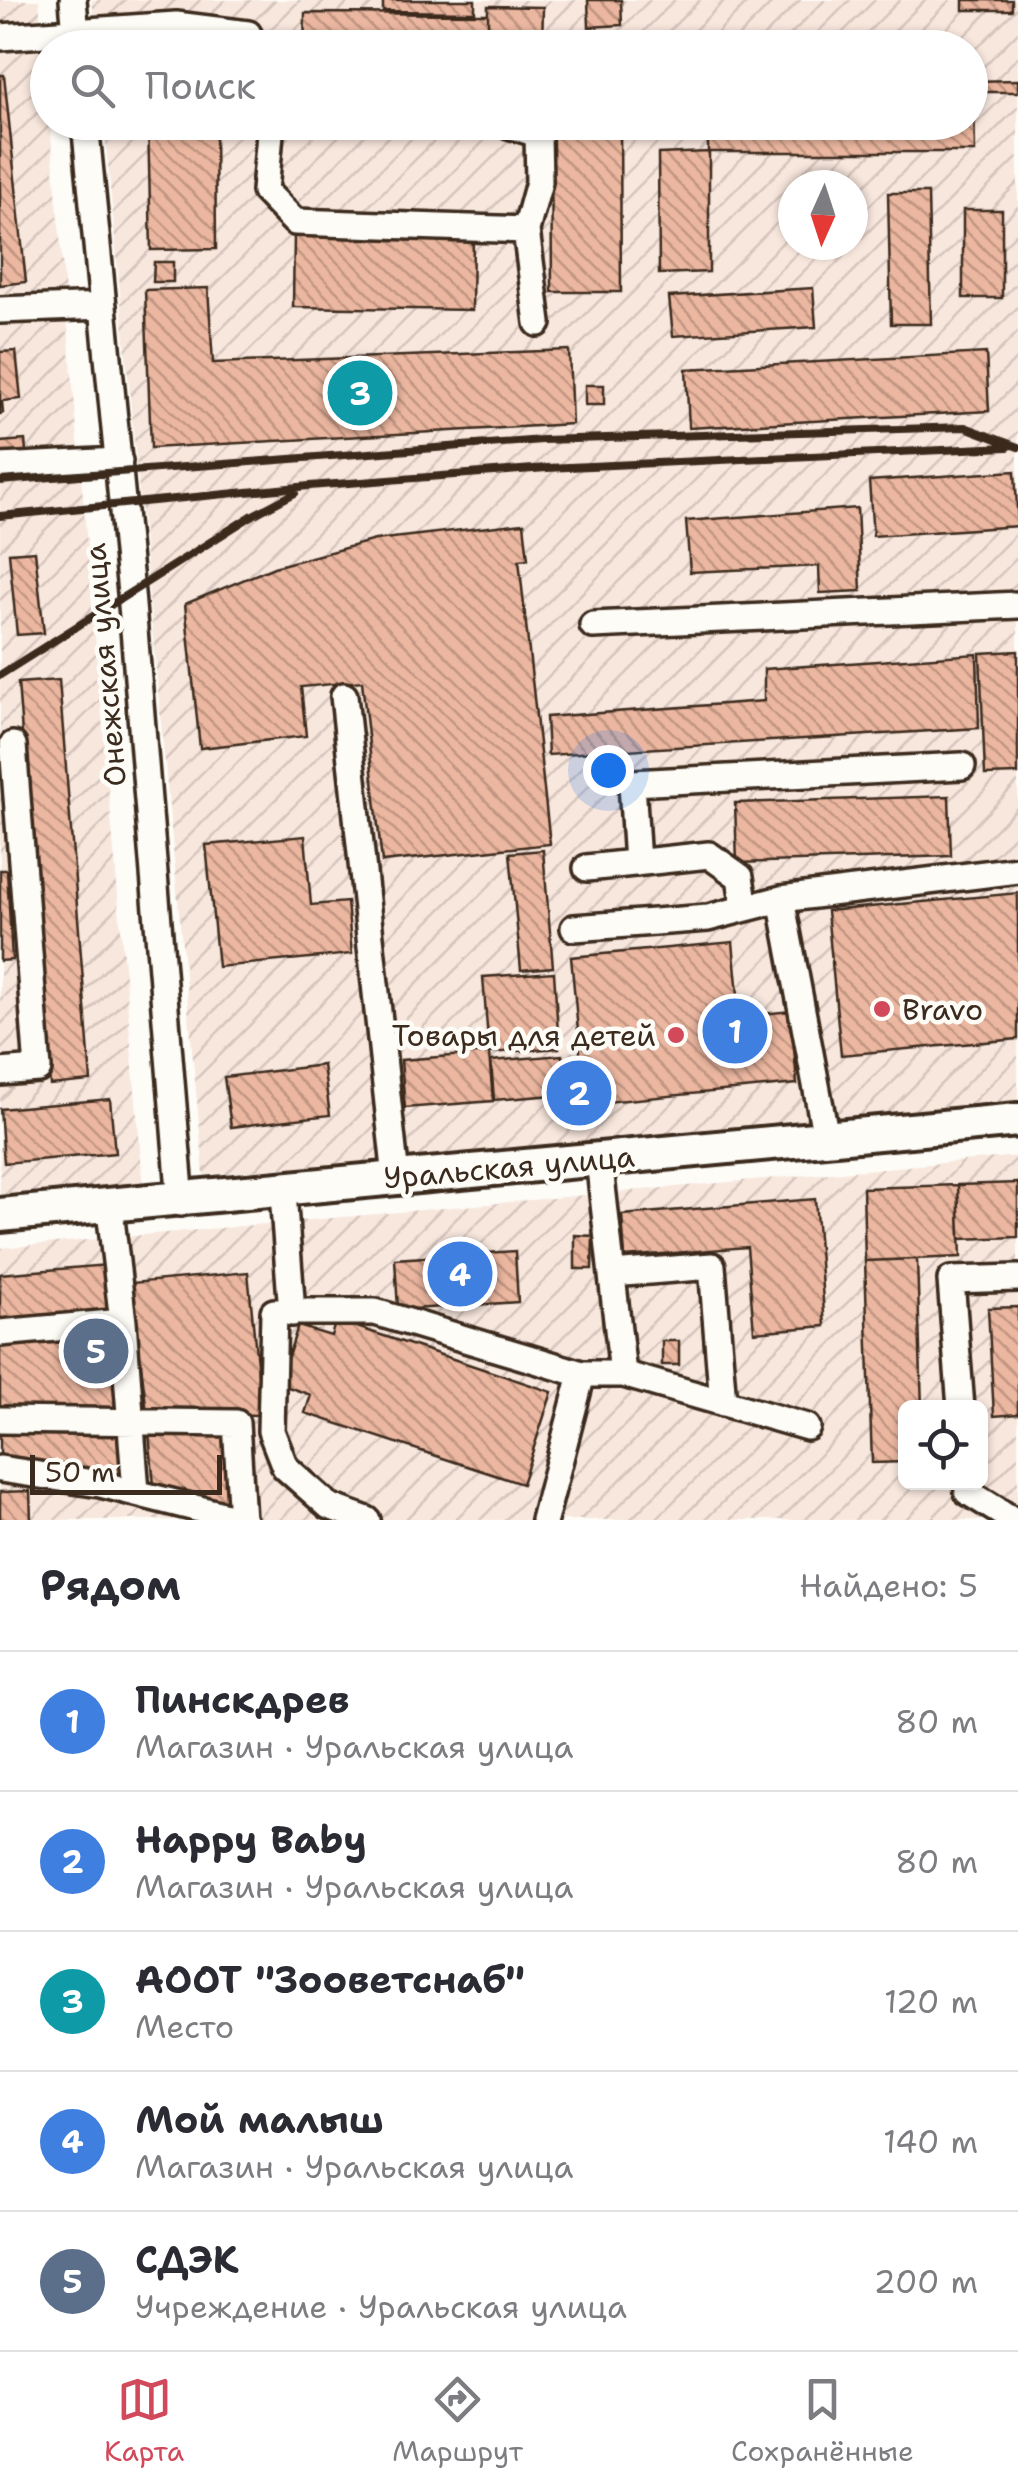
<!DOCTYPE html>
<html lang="ru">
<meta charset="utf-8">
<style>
:root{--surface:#fff;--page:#f2f2f3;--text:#2b2b33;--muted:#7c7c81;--line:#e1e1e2;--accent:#d1495b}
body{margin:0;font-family:"Shantell Sans",sans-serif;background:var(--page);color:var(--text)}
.controls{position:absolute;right:30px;bottom:30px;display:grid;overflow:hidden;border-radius:15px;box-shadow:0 2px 8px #0004}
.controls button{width:90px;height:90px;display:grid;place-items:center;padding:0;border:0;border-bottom:2px solid var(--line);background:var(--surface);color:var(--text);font:50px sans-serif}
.compass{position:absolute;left:778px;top:170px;width:90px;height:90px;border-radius:50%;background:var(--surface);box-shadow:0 2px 8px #0004;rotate:183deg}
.scale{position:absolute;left:30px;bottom:25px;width:192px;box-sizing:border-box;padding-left:10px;border:5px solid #3b2a1e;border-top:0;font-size:28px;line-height:35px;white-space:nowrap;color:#3b2a1e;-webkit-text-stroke:8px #fdfcf7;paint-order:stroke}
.you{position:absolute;left:608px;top:770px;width:35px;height:35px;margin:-25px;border:8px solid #fff;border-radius:50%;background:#1a73e8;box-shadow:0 0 0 15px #1a73e833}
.badge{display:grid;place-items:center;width:65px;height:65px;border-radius:50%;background:var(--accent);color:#fff;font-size:32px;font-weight:700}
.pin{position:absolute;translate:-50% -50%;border:5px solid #fff;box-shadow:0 2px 10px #0006}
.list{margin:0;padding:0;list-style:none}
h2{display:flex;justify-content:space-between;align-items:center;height:130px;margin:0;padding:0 40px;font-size:42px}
h2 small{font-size:32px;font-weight:400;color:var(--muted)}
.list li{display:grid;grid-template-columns:65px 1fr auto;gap:30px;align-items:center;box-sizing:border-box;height:140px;padding:0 40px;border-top:2px solid var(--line)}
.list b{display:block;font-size:38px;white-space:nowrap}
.list p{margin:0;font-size:32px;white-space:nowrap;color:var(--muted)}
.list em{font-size:32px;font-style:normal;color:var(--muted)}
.icon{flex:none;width:55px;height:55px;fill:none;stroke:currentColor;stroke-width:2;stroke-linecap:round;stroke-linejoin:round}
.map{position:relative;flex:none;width:1018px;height:1520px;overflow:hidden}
.search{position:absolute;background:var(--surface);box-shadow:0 2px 8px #0004;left:30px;right:30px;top:30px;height:110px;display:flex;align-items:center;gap:25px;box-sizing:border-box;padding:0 35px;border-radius:55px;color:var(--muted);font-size:38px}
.sheet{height:830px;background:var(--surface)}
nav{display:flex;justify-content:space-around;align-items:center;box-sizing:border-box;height:140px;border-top:2px solid var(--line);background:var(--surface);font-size:28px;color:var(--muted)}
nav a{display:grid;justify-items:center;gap:5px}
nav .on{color:var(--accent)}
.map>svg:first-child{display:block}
.industrial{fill:url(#industrial-furrows);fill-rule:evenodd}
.building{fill:url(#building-back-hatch);stroke:#3b2a1e;stroke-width:2.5}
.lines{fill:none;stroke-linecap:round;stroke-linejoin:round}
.minor-casing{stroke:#3b2a1e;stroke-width:32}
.major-casing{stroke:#3b2a1e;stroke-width:40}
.minor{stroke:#fdfcf7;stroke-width:25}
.major{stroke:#fdfcf7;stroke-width:32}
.rail{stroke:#3b2a1e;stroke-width:8}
.poi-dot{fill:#d1495b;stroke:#fdfcf7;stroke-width:4}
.labels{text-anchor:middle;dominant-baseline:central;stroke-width:9;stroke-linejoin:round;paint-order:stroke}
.street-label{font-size:30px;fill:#3b2a1e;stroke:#fdfcf7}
.poi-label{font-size:30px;fill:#3b2a1e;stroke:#fdfcf7;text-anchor:start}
</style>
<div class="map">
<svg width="1018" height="1520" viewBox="0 0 1018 1520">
<defs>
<pattern id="industrial-furrows" width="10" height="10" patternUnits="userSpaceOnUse" patternTransform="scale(2.5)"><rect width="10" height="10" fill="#f8e7dd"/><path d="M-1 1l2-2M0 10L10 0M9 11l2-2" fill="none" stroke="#d6c6bd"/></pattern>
<pattern id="building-back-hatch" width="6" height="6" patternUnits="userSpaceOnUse" patternTransform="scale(2.5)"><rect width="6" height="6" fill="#ecb7a0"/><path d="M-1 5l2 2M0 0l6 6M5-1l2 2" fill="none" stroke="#c09582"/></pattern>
</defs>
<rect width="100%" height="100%" fill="#fdfcf7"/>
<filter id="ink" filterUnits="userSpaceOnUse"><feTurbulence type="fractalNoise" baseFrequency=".01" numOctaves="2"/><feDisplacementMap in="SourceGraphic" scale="20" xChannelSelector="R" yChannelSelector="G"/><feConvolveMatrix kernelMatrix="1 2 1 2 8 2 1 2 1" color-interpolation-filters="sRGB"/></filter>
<g filter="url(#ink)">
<!-- industrial -->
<path class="industrial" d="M0 0H39L48 122 50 123 143 1182 0 1196Z
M92 0H1018V1105L204 1175 104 123 970 122V48L97 47ZM793 185H853V245H793Z
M1018 1156V1520H0V1248ZM906 1408H980V1482H906Z"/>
<!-- building -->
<path class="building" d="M383 0H475V12L383 11Z
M588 0H621L622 25 589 27Z
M963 0H1012V10H963Z
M488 6 543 7 542 48H488Z
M305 13 488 14V48H304Z
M146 34H215V48H147Z
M583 39H620V48H583Z
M0 75H4L26 282 0 285Z
M1018 80V92H970V81Z
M970 93H974L975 152H708V122H970Z
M148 122H215L216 249 151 250Z
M551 122H620L621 292H552Z
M709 152V272L659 274 658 154Z
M888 193H928L931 324H891Z
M963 210H1002V298H963Z
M294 233 473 236 472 310 293 307Z
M154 262H173V282H153Z
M208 288 213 363 569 350 572 424 151 448 145 290Z
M813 288 816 327 673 336 669 297Z
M16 351 21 399 2 401 3 413 0 414V352Z
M986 353 989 411 689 428 686 369Z
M585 385H604V405H585Z
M25 440 27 462 0 464V442Z
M1015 471 1018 526 873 536 869 481Z
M857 508 861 591 820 593 819 566 690 572 686 521Z
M524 523 528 559 519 560 550 844 382 862 362 681 301 687 306 736 200 748 185 604 274 567 375 540Z
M35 551 44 633 17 635 9 553Z
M1018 651V774L985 775 980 653Z
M977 654 979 728 548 755 546 717 764 701V669Z
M59 680 91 1081 50 1085 18 683Z
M949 796 951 856 737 863 735 803Z
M305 836 311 905 347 902 352 954 218 967 206 845Z
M543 850 553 967 521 970 510 853Z
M0 870H7L12 960 0 961Z
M1018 893V1039L841 1055 827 911Z
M733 942 740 1016 791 1011 797 1084 585 1104 571 957Z
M554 972 559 1048 489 1053 483 977Z
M489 1053 493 1101 405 1108 401 1060Z
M562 1055 566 1094 494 1100 491 1061Z
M323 1065 330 1115 231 1127 224 1077Z
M110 1099 115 1153 4 1163 0 1109Z
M1018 1183V1237L960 1239 958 1185Z
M958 1185 961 1257 865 1261 863 1188Z
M815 1199 825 1326 754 1332 747 1247 625 1257 622 1215Z
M575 1235 593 1236 592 1269H575Z
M515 1251 518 1302 398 1310 395 1259Z
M917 1259 922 1408H906V1462L872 1463 865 1261Z
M107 1265 111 1314 0 1324V1274Z
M248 1272 262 1415 147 1413 131 1283Z
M1018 1307V1414L994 1416 988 1308Z
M336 1320 552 1392 522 1484 305 1413 311 1395 279 1384 298 1326 331 1336Z
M110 1335 119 1414 0 1413V1346Z
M110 1335 119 1414 0 1413V1346Z
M662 1341H679V1365H662Z
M0 1432H121L127 1480 0 1459Z
M149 1433 229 1434 235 1509 154 1485Z
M30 1491 31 1520H0V1492Z"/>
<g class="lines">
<!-- minor casing -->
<g class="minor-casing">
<path id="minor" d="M73 0 77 45
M0 37 176 25 248 34 255 48
M85 122 131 593 181 1203
M271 122 265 191 295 222 526 230 538 323
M499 122 538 134 539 182 526 230
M0 310 103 306
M0 467 119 461
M593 625 1018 605
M344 696 396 1178
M637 863 632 783 962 766
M587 868 709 855 740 877 745 908
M781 899 826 1138
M574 928 708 918 781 899 1018 870
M0 1072 38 1069 13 745
M599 1159 623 1374
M283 1193 292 1313
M110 1210 123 1322 136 1492
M612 1274 712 1266 723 1403
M0 1333 123 1322
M961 1408 951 1280 1018 1278
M0 1420 236 1423 242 1520
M0 1469 100 1484 243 1520
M967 1482 968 1492 1013 1520
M367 1520 329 1506 285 1467 271 1431 274 1312H375L582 1374
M544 1520 582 1374H623L807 1427"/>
</g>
<!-- major casing -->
<g class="major-casing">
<path id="major" d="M0 1215 1018 1120"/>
</g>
<!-- minor -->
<use href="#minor" class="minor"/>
<!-- major -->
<use href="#major" class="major"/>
<!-- rail -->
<path class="rail" d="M0 481 542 440 965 427 1018 447
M0 516 309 486 547 468 1008 447
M0 675 253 515 295 493"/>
</g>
</g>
<!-- markers -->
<g class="poi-dot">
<circle cx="882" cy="1009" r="10"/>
<circle cx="676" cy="1035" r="10"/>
</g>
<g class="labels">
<!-- street labels -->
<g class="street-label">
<text transform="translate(105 665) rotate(-95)">Онежская улица</text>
<text transform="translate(509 1167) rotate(-5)">Уральская улица</text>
</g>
<!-- poi labels -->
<g class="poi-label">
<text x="902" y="1009">Bravo</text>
<text x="656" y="1035" text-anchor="end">Товары для детей</text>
</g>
</g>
</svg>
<div class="controls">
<button><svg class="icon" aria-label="locate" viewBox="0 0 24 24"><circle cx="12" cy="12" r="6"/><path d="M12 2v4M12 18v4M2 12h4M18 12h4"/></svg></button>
</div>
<svg class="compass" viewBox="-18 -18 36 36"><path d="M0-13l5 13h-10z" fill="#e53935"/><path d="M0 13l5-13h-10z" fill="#7c7c81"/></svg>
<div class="scale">50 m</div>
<div class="you"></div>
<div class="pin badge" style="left:735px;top:1031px;background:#3f7fe0">1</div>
<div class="pin badge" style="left:579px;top:1093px;background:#3f7fe0">2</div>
<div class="pin badge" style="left:360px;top:393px;background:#0f9aa8">3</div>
<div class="pin badge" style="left:460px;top:1274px;background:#3f7fe0">4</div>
<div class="pin badge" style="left:96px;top:1351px;background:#5c6f8a">5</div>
<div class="search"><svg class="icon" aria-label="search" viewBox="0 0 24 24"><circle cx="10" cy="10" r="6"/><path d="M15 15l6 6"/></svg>Поиск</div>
</div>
<section class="sheet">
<h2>Рядом<small>Найдено: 5</small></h2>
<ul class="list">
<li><span class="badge" style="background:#3f7fe0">1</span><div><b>Пинскдрев</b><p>Магазин · Уральская улица</p></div><em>80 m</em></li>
<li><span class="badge" style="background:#3f7fe0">2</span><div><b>Happy Baby</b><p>Магазин · Уральская улица</p></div><em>80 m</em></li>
<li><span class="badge" style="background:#0f9aa8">3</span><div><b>АООТ &quot;Зооветснаб&quot;</b><p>Место</p></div><em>120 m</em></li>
<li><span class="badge" style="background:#3f7fe0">4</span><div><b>Мой малыш</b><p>Магазин · Уральская улица</p></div><em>140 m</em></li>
<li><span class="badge" style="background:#5c6f8a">5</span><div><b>СДЭК</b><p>Учреждение · Уральская улица</p></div><em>200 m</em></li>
</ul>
</section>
<nav>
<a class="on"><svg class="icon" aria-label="map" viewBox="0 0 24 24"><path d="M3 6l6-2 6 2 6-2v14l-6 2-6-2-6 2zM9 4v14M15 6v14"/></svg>Карта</a>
<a><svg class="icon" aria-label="directions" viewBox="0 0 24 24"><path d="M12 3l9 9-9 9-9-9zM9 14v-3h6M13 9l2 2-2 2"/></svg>Маршрут</a>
<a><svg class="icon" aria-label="saved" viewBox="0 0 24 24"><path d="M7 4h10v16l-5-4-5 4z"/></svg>Сохранённые</a>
</nav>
